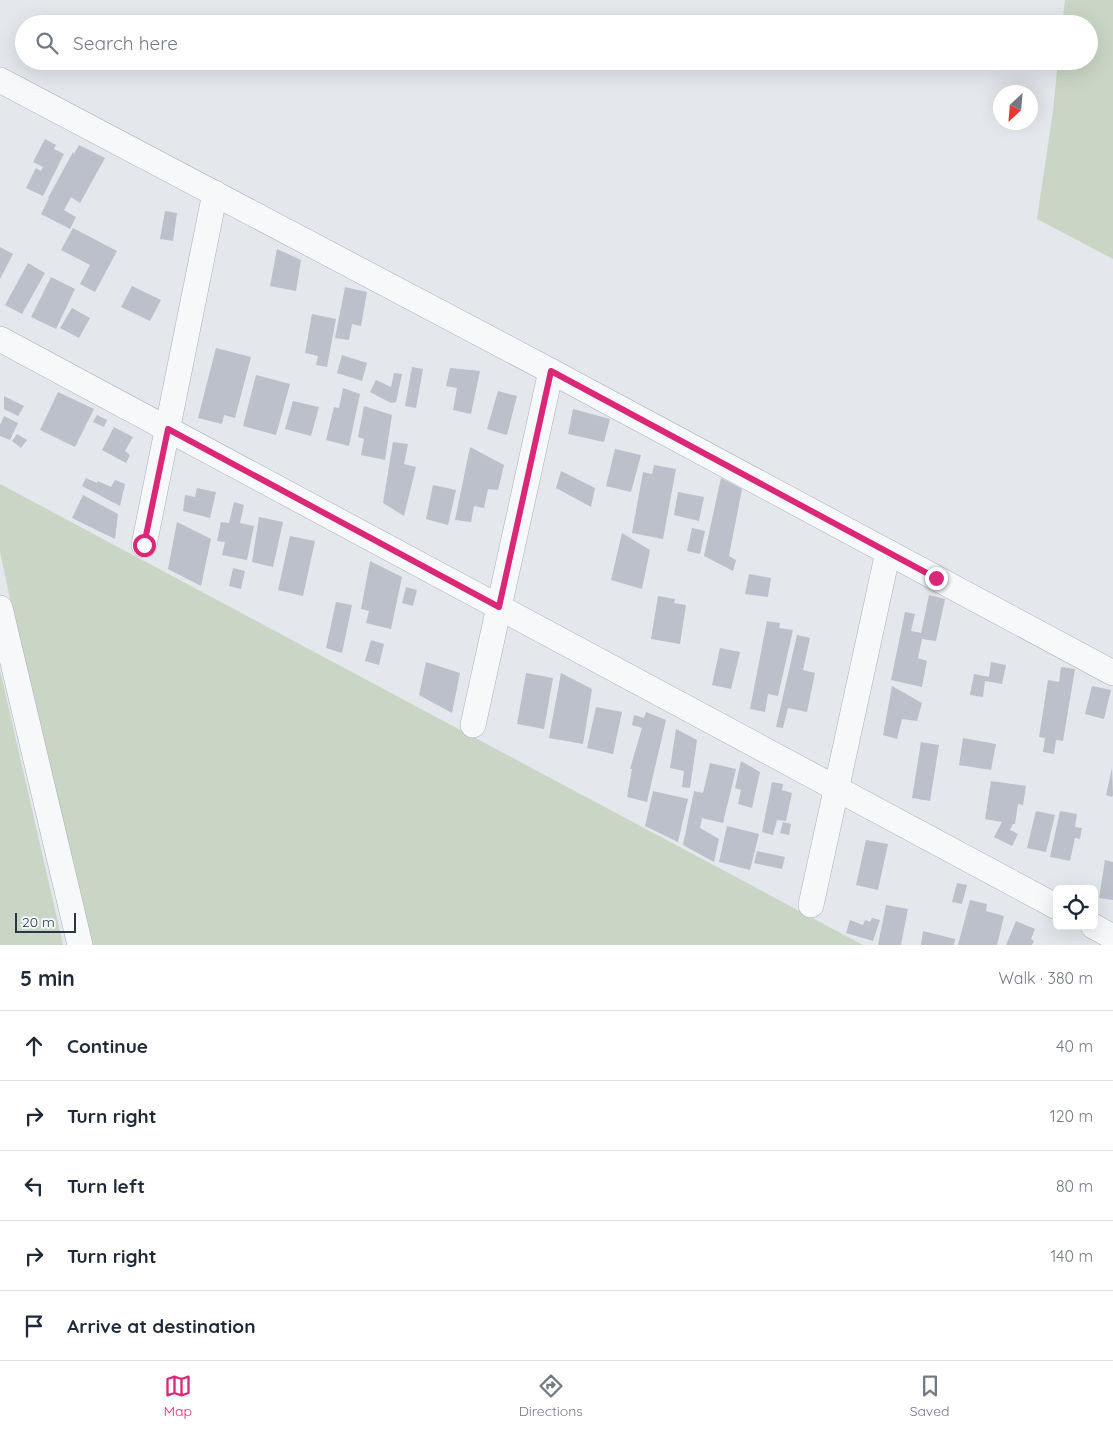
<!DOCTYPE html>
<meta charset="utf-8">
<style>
:root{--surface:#fff;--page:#f2f2f3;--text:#1f2937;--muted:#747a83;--line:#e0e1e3;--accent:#db2777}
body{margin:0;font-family:Quicksand,sans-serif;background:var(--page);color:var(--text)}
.controls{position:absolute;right:15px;bottom:15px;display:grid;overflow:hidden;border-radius:8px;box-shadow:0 5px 20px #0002}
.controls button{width:45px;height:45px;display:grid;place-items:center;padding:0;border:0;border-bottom:1px solid var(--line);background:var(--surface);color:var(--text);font:25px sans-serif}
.compass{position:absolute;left:993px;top:85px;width:45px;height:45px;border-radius:50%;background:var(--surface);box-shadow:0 5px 20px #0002;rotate:206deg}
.scale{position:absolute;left:15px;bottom:12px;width:61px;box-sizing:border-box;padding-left:5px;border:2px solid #2b3445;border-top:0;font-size:14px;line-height:18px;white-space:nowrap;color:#2b3445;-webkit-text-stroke:4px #f4f6f9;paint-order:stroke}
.stop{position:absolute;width:15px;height:15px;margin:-11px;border:4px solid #db2777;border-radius:50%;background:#fff}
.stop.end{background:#db2777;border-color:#fff;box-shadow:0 1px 5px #0008}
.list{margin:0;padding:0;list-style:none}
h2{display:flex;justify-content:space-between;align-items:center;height:65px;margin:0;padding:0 20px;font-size:21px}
h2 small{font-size:16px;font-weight:400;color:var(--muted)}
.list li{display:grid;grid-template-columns:32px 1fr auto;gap:15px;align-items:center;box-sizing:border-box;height:70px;padding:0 20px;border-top:1px solid var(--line)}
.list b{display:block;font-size:19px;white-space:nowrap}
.list em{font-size:16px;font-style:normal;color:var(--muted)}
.icon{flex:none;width:28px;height:28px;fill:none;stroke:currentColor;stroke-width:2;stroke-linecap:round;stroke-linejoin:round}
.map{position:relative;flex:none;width:1113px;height:945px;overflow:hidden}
.search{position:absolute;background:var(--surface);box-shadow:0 5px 20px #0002;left:15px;right:15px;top:15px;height:55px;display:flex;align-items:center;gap:12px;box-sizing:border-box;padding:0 18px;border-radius:28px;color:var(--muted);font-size:19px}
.sheet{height:415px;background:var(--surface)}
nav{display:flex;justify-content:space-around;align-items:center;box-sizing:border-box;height:70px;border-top:1px solid var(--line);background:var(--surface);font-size:14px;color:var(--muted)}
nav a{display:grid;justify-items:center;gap:2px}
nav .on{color:var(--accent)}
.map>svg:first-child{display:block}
.green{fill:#c9d6c5}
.building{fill:#bbc0ca}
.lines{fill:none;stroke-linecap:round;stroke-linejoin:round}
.minor-casing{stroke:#a9aeb7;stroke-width:26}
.minor{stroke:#f7f8fa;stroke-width:25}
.route{stroke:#db2777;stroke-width:6}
</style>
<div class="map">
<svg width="1113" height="945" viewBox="0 0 1113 945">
<rect width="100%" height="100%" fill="#e4e7ec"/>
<!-- green -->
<path class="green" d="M1065 0H1113V259L1037 219 1053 111 1058 61H1089V24H1062Z
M0 484 863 945H84L0 552Z
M0 670 62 940 63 945H0Z"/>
<!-- building -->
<path class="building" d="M45 139 56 145 54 149 64 154 43 196 26 188 36 168 41 171 43 167 33 162Z
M79 145 105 158 80 203 71 197 64 210 76 217 70 229 41 214 49 198H48L73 152 74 154Z
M165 211 177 213 173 241 160 239Z
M73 228 117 251 95 292 80 284 90 265 61 250Z
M0 247 13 254 0 279Z
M277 249 301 260 296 291 270 286Z
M28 263 45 273 22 314 5 305Z
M51 277 75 289 56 329 31 317Z
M132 286 161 300 150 321 121 307Z
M345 287 367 292 361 326 352 324 349 340 335 338Z
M72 308 90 318 79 338 60 328Z
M312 314 336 319 327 367 316 365 318 356 305 353Z
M216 348 251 357 235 418 224 415 222 424 198 418Z
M342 355 367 363 362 381 337 373Z
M412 367 423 369 416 408 405 406Z
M450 368 480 371 471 414 453 410 457 388 446 386Z
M394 373 402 374 396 402 391 403 370 392 376 380 391 387Z
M256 375 290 384 276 435 243 426Z
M343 388 360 394 349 446 326 440 334 407 339 408Z
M498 391 517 396 507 435 487 429Z
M58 392 94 409 75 447 40 430Z
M4 396 24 406 18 416 4 409Z
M293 401 319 407 311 436 285 429Z
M364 406 392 415 385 460 361 455 364 439 358 437Z
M573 409 610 419 604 442 568 434Z
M97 415 107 420 104 427 93 422Z
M4 416 18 423 10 440 0 436V425Z
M114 427 133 437 125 451 130 455 126 463 102 450Z
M17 434 27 440 21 448 12 441Z
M393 442 408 444 404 464 416 467 404 516 383 503Z
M470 447 504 465 498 490 488 489 484 508 474 506 471 522 455 520Z
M615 449 641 455 631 492 606 486Z
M654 465 676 469 663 539 632 533 643 472 652 474Z
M561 471 595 488 591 507 556 488Z
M86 478 97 483 98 481 111 487 115 480 125 484 120 506 82 486Z
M721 478 742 489 729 556 736 560 733 571 704 556Z
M433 485 456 490 448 525 426 519Z
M197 488 216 492 210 518 183 511 185 495 195 497Z
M678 492 704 497 699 521 674 515Z
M83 495 118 514 115 539 72 518Z
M234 502 244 505 240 523 254 526 247 560 222 555 225 542 217 541 221 522 229 523Z
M259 517 283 522 273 567 252 562Z
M177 522 211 539 201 586 168 569Z
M692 528 705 531 700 554 687 551Z
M622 533 650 550 642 589 611 580Z
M290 536 315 541 303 596 278 590Z
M370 561 402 577 391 629 366 623 369 611 361 609Z
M233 568 245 571 241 589 229 586Z
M749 574 771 578 768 597 745 594Z
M406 587 417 590 413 606 402 603Z
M929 595 945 599 936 641 922 639 918 658 927 661 922 687 891 680 905 612 915 614 911 631 921 633Z
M658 596 675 599 674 603 686 605 680 644 651 639Z
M336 602 352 605 342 653 326 648Z
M767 621 780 623 779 628 793 630 778 696 768 694 765 712 750 709Z
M797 635 810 638 803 670 815 673 807 712 788 708 783 728 776 727Z
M371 640 384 644 379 665 365 661Z
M720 648 740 652 731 689 712 685Z
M426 662 460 673 452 713 419 695Z
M991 662 1006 665 1002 684 985 681 983 697 970 695 974 674 989 677Z
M1061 667 1075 669 1063 741 1056 740 1054 754 1043 752 1045 738 1039 737 1048 680 1059 682Z
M526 673 553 678 544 729 517 724Z
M561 673 592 689 583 744 549 738Z
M892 686 922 703 917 721 902 719 897 739 883 735Z
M1092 686 1111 690 1104 719 1085 714Z
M596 707 622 712 613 754 587 748Z
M646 712 666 720 647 802 627 797 632 769H630L642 728 632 725 634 715 644 718Z
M676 729 697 740 690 788 682 787 684 771 670 768Z
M963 738 996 744 991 770 959 765Z
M921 742 939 745 930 801 912 798Z
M741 761 760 772 752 808 738 804 741 790 735 788Z
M710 763 736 769 723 823 702 818 700 828 719 839 714 862 683 845 694 791 703 793Z
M1112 768 1113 795 1112 797 1106 795Z
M991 781 1026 786 1023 805 1018 804 1015 824H1013L1010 830 1018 834 1012 846 994 837 1002 822 985 819Z
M772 782 783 784 782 790 792 793 786 821 777 820 773 835 762 832Z
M653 791 688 799 678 842 645 826Z
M1036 811 1055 815 1046 852 1027 848Z
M1060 811 1077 814 1075 827 1082 828 1080 839 1075 838 1070 861 1050 857Z
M783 822 791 824 789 835 780 833Z
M727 826 759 834 750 870 719 862Z
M866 840 888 844 878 890 856 885Z
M757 851 785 857 782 869 754 863Z
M1105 860 1113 862V900L1099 898Z
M957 883 967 885 962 904 952 902Z
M970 900 987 904 986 911 1004 916 997 945H958Z
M886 905 908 909 901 945H878Z
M872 918 880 920 873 941 846 933 850 920 863 925 865 920 870 922Z
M1016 921 1035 929 1031 939 1034 941 1032 945H1006Z
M923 931 955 939 954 945H921Z"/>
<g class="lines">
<!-- minor casing -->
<g class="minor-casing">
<path id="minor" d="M0 80 545 368 1113 673
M0 339 1057 907
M144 545 215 193
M0 608 80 945
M473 725 551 371
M811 905 888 552
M1093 926 1113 937"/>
</g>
<!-- minor -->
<use href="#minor" class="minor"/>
</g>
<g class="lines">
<!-- route -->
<path class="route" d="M144 545 168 429 499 607 551 371 936 578"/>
</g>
</svg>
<div class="controls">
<button><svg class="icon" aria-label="locate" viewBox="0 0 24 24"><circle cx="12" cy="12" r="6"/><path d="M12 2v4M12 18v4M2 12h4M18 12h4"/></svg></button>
</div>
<svg class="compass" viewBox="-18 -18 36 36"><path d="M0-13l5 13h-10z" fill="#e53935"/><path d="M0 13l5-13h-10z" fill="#747a83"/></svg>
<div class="scale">20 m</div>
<div class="stop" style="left:144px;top:545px"></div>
<div class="stop end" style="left:936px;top:578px"></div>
<div class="search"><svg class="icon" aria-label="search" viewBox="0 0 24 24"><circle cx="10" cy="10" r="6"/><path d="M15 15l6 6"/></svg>Search here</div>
</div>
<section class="sheet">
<h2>5 min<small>Walk · 380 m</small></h2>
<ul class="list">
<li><svg class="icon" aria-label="ahead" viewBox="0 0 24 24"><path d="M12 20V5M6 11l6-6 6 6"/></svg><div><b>Continue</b></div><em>40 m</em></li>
<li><svg class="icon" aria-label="right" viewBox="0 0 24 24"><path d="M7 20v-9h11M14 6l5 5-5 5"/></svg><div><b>Turn right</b></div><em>120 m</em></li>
<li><svg class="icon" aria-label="left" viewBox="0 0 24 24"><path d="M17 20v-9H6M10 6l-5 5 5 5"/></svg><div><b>Turn left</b></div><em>80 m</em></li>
<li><svg class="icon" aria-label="right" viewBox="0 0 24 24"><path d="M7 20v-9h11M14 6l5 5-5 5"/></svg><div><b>Turn right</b></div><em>140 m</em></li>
<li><svg class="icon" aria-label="arrive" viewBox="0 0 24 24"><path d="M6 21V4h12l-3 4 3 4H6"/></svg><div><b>Arrive at destination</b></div></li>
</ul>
</section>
<nav>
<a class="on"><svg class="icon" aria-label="map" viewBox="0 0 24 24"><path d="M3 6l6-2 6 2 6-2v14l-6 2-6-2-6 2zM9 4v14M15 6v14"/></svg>Map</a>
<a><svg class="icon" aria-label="directions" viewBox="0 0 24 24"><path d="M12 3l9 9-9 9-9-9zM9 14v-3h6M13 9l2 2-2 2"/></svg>Directions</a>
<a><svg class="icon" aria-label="saved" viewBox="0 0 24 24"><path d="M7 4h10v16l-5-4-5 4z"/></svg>Saved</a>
</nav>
